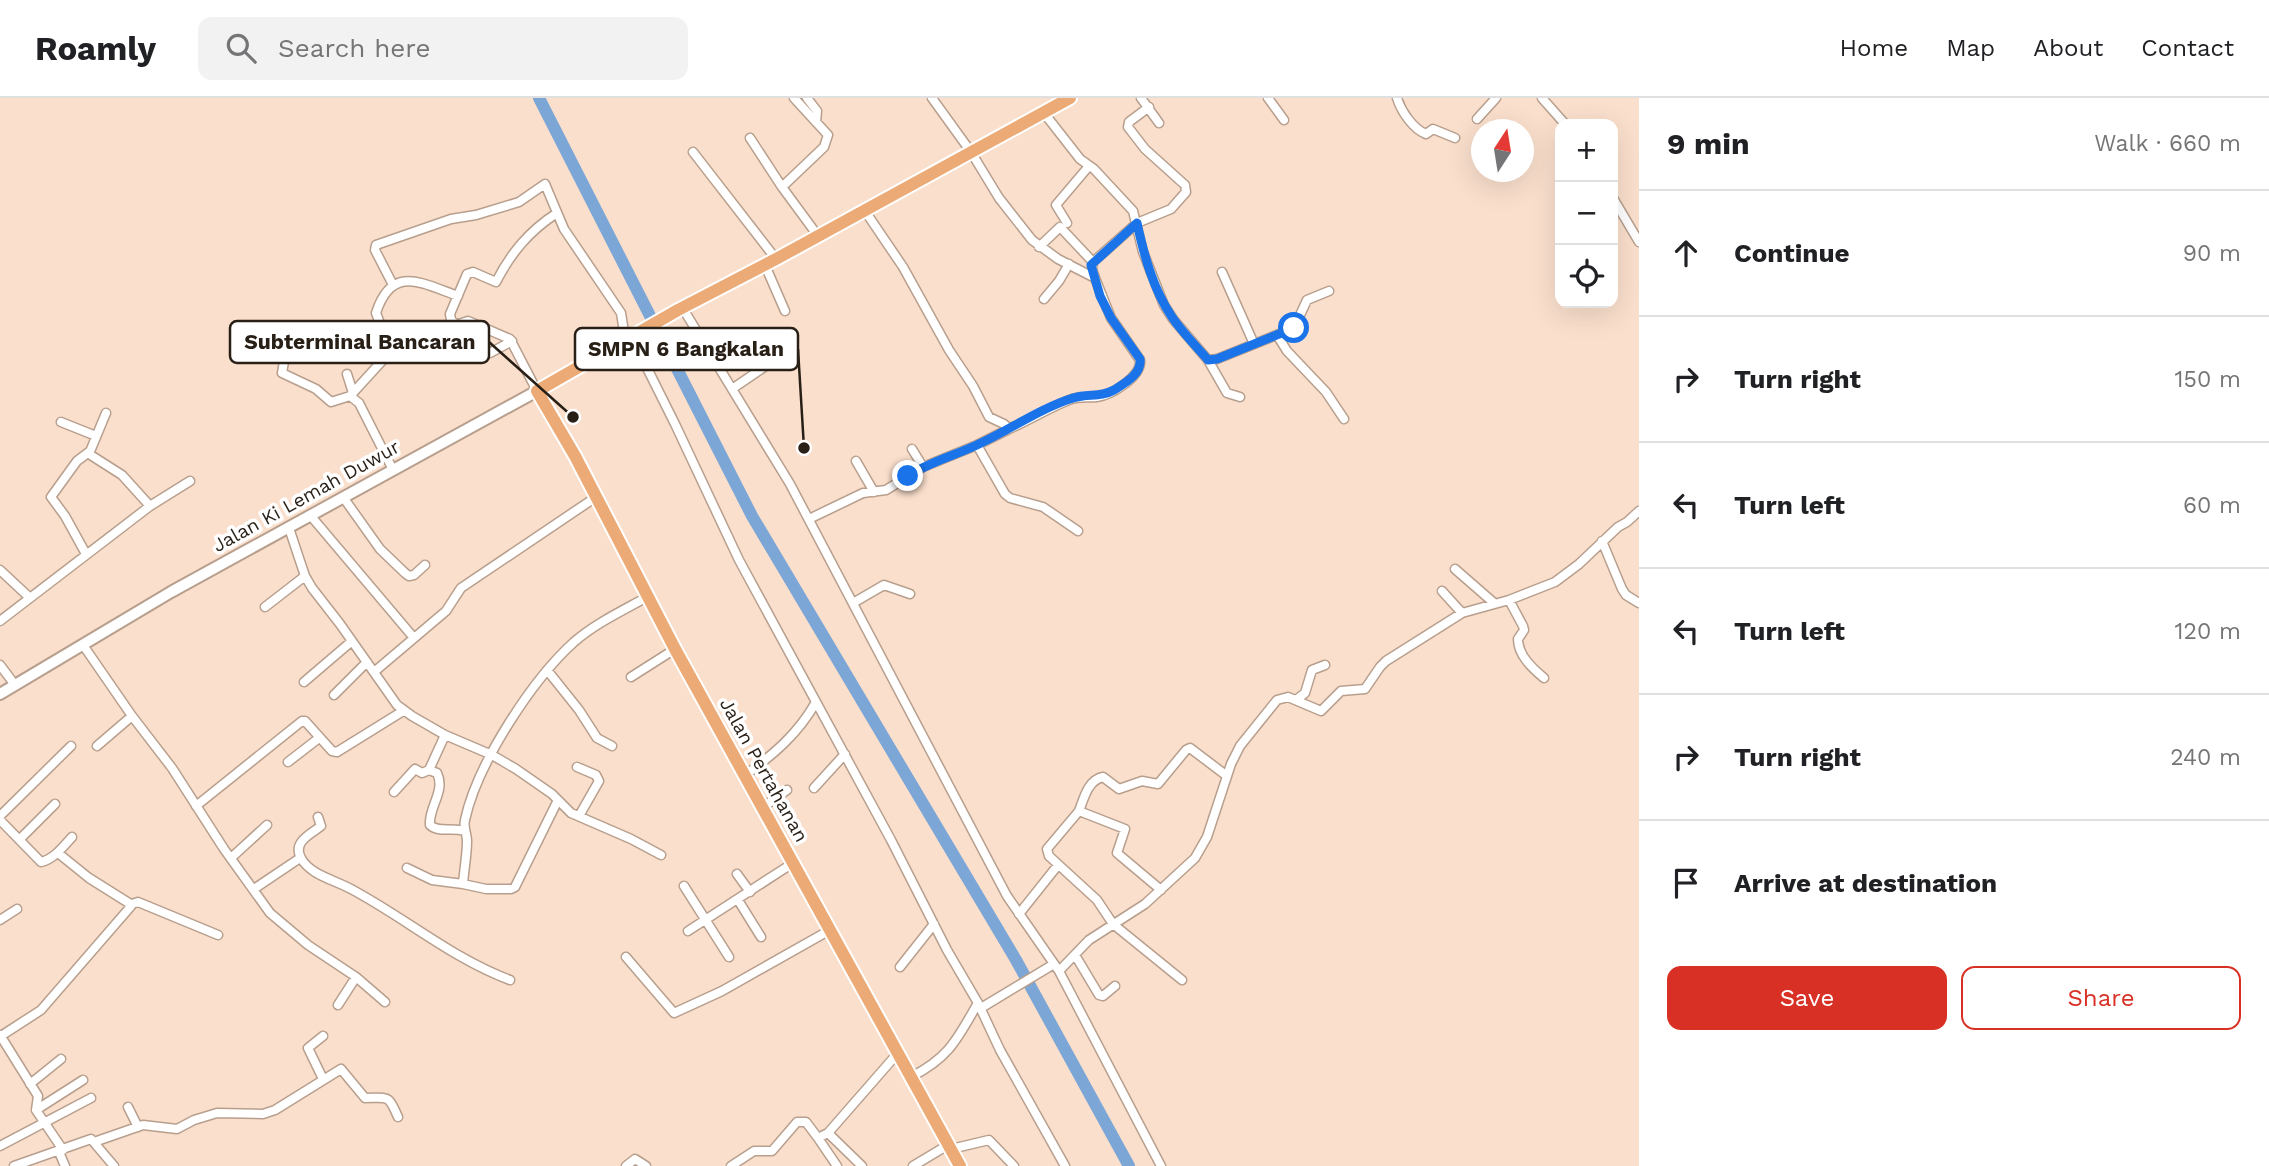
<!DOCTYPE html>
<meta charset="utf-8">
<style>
:root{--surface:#fff;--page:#f2f2f2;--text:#202124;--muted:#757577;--line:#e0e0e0;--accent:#d93025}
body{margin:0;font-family:"Work Sans",sans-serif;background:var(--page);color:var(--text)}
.controls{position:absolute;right:21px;top:21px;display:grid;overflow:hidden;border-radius:14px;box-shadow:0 7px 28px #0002}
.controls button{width:63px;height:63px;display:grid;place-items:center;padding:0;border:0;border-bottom:2px solid var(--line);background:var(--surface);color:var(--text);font:35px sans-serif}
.compass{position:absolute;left:1471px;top:21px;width:63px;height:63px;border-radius:50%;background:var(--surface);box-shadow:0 7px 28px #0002;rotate:12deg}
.stop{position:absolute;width:21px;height:21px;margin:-16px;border:5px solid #1a73e8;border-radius:50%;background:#fff}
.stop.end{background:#1a73e8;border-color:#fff;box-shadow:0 2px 7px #0008}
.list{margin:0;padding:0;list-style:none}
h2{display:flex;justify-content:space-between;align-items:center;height:91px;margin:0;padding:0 28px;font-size:30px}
h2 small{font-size:23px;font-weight:400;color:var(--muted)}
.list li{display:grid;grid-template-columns:46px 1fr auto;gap:21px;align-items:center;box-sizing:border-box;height:126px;padding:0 28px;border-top:2px solid var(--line)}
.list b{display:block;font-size:26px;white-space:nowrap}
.list em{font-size:23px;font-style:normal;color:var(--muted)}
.actions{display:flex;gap:14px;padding:21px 28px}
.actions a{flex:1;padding:16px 0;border:2px solid var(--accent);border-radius:14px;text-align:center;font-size:24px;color:var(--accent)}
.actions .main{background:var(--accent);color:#fff}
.icon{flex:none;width:38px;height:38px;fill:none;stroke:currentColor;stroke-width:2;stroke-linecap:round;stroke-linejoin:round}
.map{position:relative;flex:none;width:1639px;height:1068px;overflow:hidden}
header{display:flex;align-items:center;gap:42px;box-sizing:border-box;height:98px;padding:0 35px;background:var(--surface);border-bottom:2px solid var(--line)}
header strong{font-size:33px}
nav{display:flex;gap:38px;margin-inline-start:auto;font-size:24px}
.search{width:490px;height:63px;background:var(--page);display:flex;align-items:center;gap:18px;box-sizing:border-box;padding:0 24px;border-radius:14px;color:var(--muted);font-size:26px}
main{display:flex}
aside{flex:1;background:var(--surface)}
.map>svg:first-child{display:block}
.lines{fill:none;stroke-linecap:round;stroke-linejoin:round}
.river{stroke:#7ca6d6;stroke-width:12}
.minor-casing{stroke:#b89f8d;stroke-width:11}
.secondary-casing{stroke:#b89f8d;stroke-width:14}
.trunk-casing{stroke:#fff;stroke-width:16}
.minor{stroke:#fff;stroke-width:8}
.secondary{stroke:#fff;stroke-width:10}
.trunk{stroke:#ecab76;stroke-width:12}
.route{stroke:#1a73e8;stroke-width:9}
.labels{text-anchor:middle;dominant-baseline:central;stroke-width:7;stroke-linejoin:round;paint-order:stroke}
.street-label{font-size:19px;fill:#281f17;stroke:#fff}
.leader{fill:none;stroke:#281f17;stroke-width:2.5}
.callout-dot{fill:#281f17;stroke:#fff;stroke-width:2.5}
.callout{fill:#fff;stroke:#281f17;stroke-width:2.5}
.callout-label{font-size:21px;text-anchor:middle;font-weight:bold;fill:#281f17}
</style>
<header>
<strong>Roamly</strong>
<div class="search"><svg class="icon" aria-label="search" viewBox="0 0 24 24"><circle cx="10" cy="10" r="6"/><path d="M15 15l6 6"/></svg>Search here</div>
<nav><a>Home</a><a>Map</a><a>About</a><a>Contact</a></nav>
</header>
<main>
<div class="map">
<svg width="1639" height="1068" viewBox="0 0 1639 1068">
<rect width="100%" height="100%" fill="#fadfcc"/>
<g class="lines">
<!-- river -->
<path class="river" d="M539 0 752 418 1016 862 1129 1068"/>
<!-- minor casing -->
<g class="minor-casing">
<path id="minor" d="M794 0 828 37 824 49 782 89 818 138
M807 0 817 13 816 24
M932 0 971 54 999 100 1032 142 1058 161 1095 180 1111 220 1140 262C1142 278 1112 297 1097 299 1087 300 1079 298 1069 302 1049 310 1029 322 1009 331
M1141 0 1159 25
M1268 0 1284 22
M1397 0C1401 13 1413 31 1426 36L1433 31 1455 40
M1542 0 1565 26
M1044 15 1080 61 1094 71 1133 113 1143 154 1164 207 1173 221 1208 262 1217 261 1294 230 1307 202 1329 193
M1477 21 1496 0
M750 40 782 89
M693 54 776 161
M1613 100 1639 144
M865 113 903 169 949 252 973 288 989 319 1004 326 1009 331 977 347 923 369
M1067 125 1056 107 1089 68
M1039 149 1060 129 1093 164
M765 167 785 213
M1222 174 1254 246
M1095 180 1092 171 1093 164 1137 125 1171 111 1186 94 1185 87 1145 51 1128 29 1129 24 1149 9
M393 187 375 152 376 147 451 121 476 117 519 104 545 86 564 131 621 215 624 234 645 266 675 326 739 462 891 742 947 852 978 905 1000 952 1065 1068
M1044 201 1059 183 1069 166
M682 209 790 386 1007 798 1059 873 1089 842 1145 806 1195 760 1207 739 1231 666 1240 648 1277 602 1288 599 1321 613 1341 593 1365 591 1380 569 1386 563 1462 515 1509 502 1555 484 1579 466 1618 429 1627 424 1639 413
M456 227 468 223 510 241 537 293
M1277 237 1287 253 1326 294 1344 321
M512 243 490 255 451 222 450 216 467 176 473 174 496 184C511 155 529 133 557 115
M286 252 282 275 316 291 331 304 350 298 359 305 393 372
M1208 262 1227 295 1240 299
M347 276 353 295
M732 291 770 265
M350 298 382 263 402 246 400 240 381 228 376 215C392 166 421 185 458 198
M106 315 89 356 122 377 150 408
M61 324 96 338
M977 347 1005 396 1010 400 1043 409 1078 433
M856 363 874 394
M343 399 380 451 405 475 409 478 414 477 425 467
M310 417 414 540
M809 421 863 395 886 392 923 369 912 351
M289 430 305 478 312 490 340 526 397 607 412 618 445 637 492 657 516 671 552 696 571 715 631 741 661 757
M1602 443 1622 491 1626 497 1639 505
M86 456 65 418 51 399 77 363 89 354
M1455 471 1494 505
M0 472 30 500
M1442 493 1462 515
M1509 502 1523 528 1524 532 1518 541C1518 557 1532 570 1544 580
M853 505 884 487 910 496
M265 509 305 478
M0 523 150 408 190 383
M83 547 132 618 172 670 224 751 270 815 308 847 356 879 385 904
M0 567 15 587
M547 572 579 612 597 640 612 648
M374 574 446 513 461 490 596 399
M631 579 675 551
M304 584 352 543
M334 597 367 564
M1296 602 1305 595 1312 572 1325 567
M97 648 132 618
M288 664 319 640
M577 669 596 677 599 683 579 718
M429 672 445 637
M744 678C774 656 798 636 816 604
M814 690 845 656
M394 694 415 671 422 675 429 672 437 675C446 693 428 710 430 727 438 735 453 729 465 733
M558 702 515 789 511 791H486L463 786C464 772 467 757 467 743 467 735 463 730 465 722 477 666 532 582 574 544 596 525 622 513 647 499
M196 708 302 623H305L332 653 337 654 403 613
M763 709 787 692
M1079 713C1084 700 1088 682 1103 679L1119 691 1142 683 1158 686 1186 652 1190 650 1227 678
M0 718 71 648
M318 719 321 728C311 736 292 744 301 760 310 777 335 782 351 791 404 819 453 861 510 882
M0 722 41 764C54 761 63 749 72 739
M20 741 55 706
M231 760 267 727
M407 770 432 782 463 786
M737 776 750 794
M684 788 729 859
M254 791 300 760
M1161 792 1117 755 1125 731 1079 713 1047 751 1049 758 1097 802 1113 826 1182 882
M738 802 761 839
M132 806 138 804 218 837
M1019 816 1058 767
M0 822 17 811
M688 833 793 765
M1075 857 1099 897 1103 898 1115 888
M626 859 674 915 722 893 830 832
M900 869 934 826
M1059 873 1161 1068
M338 907 356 879
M981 910 1054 866
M0 937 38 998 36 1012 63 1052
M1 938 41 912 132 807 89 780 58 755
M911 979C950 959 957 941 978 905
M323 981 308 950 323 938
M30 986 61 961
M128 1009 138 1029
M36 1012 83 982
M828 1035 862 1068
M818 1040 837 1068
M94 1044 143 1027 177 1031 194 1022 217 1015 263 1016 275 1012 341 971 365 1000C389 1000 388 996 398 1019
M0 1048 91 1000
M951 1051 989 1042 1014 1068
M59 1054 65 1068
M14 1068 91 1041 114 1068
M626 1068 635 1061 646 1068
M731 1068 754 1053H772L797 1024H806L818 1040 828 1035 897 956
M913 1068 948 1047"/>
</g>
<!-- secondary casing -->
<g class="secondary-casing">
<path id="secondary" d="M0 596 171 494 537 293"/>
</g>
<!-- trunk casing -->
<g class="trunk-casing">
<path id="trunk" d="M960 1068 675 551 575 358 537 293 678 212 776 161 1070 0"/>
</g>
<!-- minor -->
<use href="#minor" class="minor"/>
<!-- secondary -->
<use href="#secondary" class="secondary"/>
<!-- trunk -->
<use href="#trunk" class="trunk"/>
</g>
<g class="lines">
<!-- route -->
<path class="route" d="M908 378C931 363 957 357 981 345 1011 331 1041 310 1073 300 1088 295 1100 300 1114 292 1125 285 1142 276 1140 261L1111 220 1100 198 1091 167 1137 125C1144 157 1153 191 1172 219 1182 234 1196 248 1208 262L1217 261 1294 230"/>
</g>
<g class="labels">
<!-- street labels -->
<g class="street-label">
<text transform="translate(306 398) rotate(-29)">Jalan Ki Lemah Duwur</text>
<text transform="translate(764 672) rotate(61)">Jalan Pertahanan</text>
</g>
</g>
<!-- callouts -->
<path class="leader" d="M573 319L489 244M804 350L798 251"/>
<g class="callout-dot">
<circle cx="573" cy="319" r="7"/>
<circle cx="804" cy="350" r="7"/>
</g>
<g class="callout">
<rect x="230" y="223" width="259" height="42" rx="7"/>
<rect x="575" y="230" width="223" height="42" rx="7"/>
</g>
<g class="callout-label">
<text x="360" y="251">Subterminal Bancaran</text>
<text x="686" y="258">SMPN 6 Bangkalan</text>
</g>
</svg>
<div class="controls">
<button>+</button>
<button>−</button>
<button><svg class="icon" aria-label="locate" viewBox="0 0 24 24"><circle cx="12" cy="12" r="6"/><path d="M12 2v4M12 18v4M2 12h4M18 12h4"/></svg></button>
</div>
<svg class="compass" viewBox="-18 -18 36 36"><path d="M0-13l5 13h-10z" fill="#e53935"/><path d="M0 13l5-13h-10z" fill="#757577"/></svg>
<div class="stop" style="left:1294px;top:230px"></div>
<div class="stop end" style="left:908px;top:378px"></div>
</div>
<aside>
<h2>9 min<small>Walk · 660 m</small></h2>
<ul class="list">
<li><svg class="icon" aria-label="ahead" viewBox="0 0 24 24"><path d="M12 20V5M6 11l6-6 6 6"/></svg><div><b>Continue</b></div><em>90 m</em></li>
<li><svg class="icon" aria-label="right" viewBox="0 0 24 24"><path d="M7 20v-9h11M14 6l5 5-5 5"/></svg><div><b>Turn right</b></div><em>150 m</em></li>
<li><svg class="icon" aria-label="left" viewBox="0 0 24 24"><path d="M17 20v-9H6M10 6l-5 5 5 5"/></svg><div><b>Turn left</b></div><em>60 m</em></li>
<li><svg class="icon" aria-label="left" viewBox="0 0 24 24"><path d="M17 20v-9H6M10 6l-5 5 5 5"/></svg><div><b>Turn left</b></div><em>120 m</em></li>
<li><svg class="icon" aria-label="right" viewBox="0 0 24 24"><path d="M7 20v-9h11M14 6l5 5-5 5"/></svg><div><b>Turn right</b></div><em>240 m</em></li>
<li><svg class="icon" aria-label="arrive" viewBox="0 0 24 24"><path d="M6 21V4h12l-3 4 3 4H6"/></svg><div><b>Arrive at destination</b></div></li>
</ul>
<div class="actions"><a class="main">Save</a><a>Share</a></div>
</aside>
</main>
